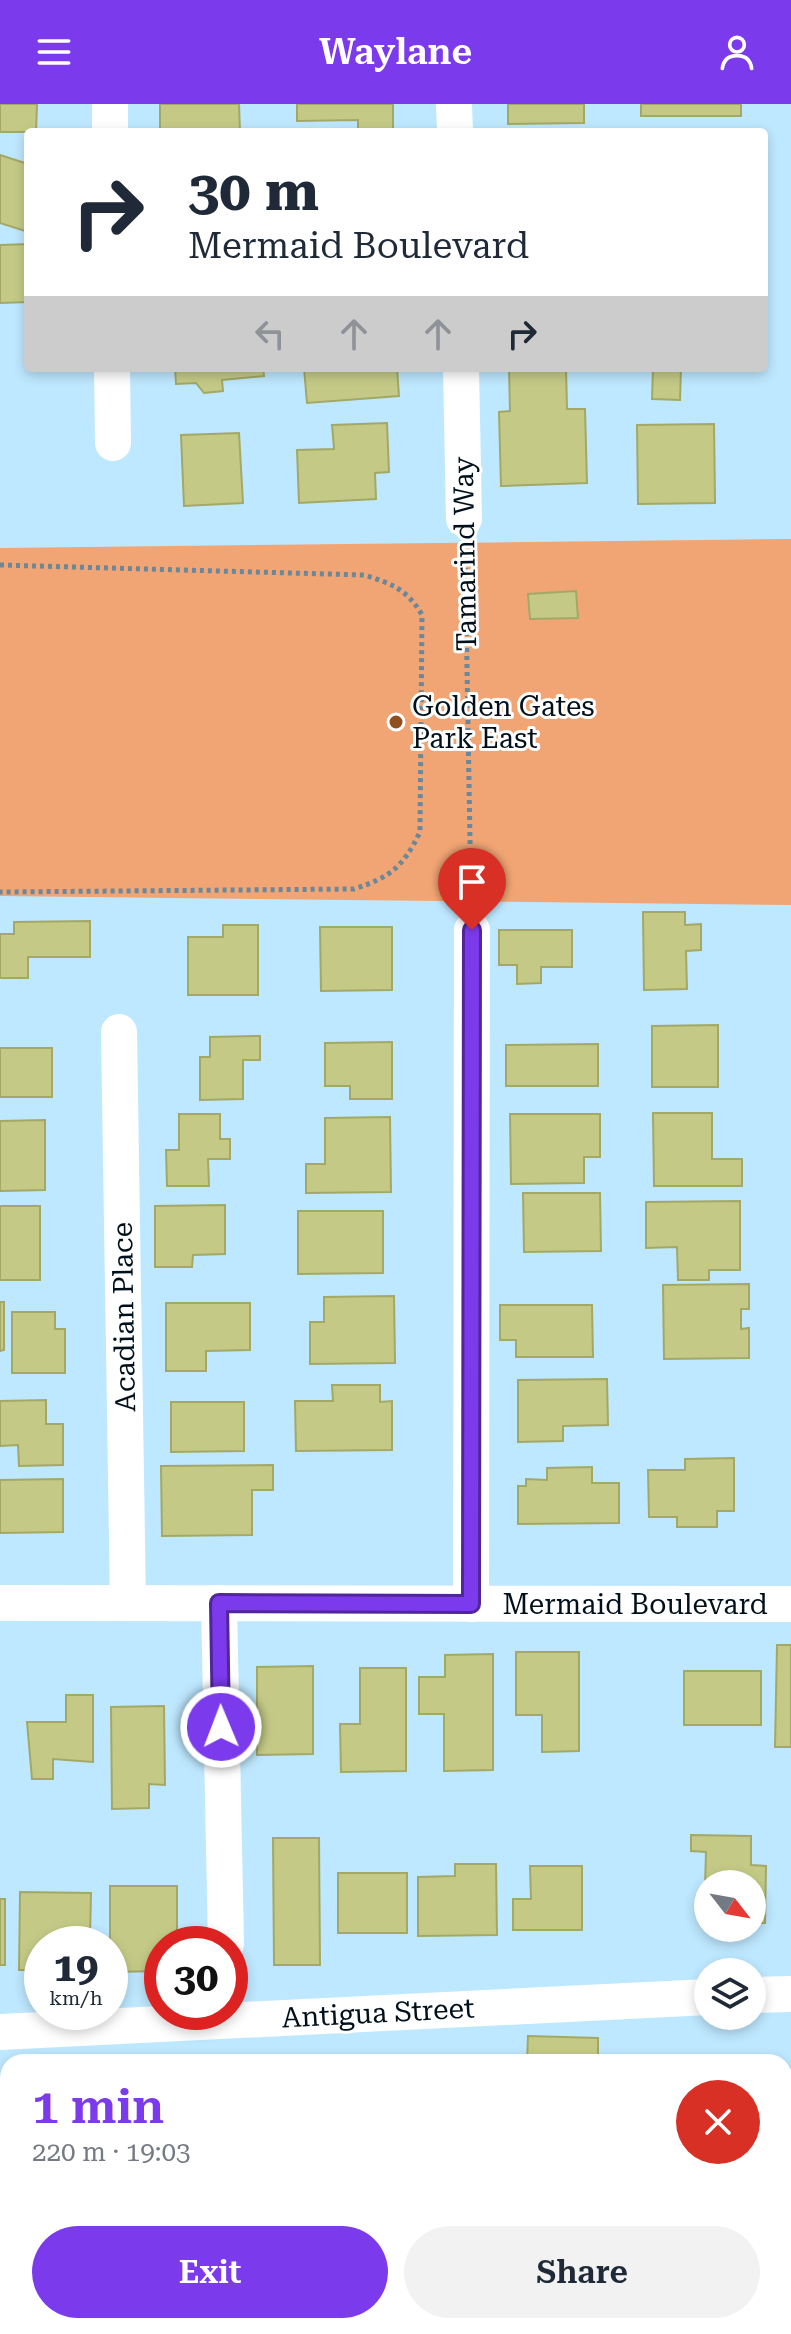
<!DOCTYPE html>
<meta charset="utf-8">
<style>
body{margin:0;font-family:"Roboto Serif",serif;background:#f2f2f3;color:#1f2937;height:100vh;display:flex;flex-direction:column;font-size:30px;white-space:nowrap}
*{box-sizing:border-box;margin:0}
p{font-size:26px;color:#747a83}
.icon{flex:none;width:44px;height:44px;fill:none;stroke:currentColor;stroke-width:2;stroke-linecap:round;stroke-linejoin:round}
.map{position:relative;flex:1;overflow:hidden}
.sheet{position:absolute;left:0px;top:1950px;width:792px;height:280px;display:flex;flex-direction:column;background:#fff;border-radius:24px 24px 0 0;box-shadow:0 4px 12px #0003}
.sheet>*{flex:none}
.guide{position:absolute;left:24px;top:24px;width:744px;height:244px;border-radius:8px;box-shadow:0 4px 12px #0003;background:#fff;color:#1f2937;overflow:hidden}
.needle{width:52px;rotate:121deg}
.controls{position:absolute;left:694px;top:1766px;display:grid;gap:16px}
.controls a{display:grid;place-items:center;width:72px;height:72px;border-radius:50%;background:#fff;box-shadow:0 4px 12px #0003;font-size:40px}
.speed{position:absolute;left:24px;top:1822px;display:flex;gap:16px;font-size:40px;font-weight:700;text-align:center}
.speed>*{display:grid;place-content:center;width:104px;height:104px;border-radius:50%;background:#fff;box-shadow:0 4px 12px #0003;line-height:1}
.speed small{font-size:20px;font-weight:400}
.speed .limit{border:12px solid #d22;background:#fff;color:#111}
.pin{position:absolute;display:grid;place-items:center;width:68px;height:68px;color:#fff;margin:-82px -34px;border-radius:50% 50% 50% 0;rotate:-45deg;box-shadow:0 0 8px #0007}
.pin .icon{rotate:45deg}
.me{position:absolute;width:88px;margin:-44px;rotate:359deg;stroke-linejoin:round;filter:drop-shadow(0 0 6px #0008)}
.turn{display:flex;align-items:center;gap:28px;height:168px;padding:0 32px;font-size:36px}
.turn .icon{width:104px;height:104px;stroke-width:2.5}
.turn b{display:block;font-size:56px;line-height:68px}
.lanes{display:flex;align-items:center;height:76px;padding:0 32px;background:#0003;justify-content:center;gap:40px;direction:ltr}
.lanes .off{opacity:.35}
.round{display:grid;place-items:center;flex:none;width:84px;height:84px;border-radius:42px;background:#f2f2f3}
.headline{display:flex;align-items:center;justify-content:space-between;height:136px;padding:0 32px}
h1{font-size:48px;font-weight:600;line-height:60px;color:#7c3aed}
.primary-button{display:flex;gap:16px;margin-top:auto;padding:16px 32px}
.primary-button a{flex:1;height:92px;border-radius:48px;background:#7c3aed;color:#fff;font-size:32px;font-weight:600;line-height:92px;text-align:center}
.primary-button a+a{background:#f2f2f3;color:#1f2937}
header{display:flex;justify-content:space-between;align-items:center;height:104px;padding:0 32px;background:#7c3aed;color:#fff;font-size:36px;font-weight:600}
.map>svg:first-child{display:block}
.green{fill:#f2a574}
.building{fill:#c4ca86;stroke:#a3a866;stroke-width:2}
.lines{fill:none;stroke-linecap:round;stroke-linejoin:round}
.path{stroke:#6a8899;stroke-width:5;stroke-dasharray:4 4;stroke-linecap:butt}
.minor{stroke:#fff;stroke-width:36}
.route-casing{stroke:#51269a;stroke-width:20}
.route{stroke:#7c3aed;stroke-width:14}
.poi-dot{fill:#914e1f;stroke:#fff;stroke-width:3}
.labels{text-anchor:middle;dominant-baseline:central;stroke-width:6;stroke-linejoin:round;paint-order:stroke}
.street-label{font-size:28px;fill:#00101a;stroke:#fff}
.poi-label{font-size:28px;fill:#00101a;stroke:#fff;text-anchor:start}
</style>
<header><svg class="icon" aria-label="menu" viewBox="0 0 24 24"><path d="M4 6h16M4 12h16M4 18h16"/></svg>Waylane<svg class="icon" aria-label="person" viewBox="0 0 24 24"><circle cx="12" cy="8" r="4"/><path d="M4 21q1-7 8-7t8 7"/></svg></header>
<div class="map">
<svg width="791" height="2230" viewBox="0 0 791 2230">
<rect width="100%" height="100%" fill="#bee8ff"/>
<polygon class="green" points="791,435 791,801 0,792 0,444"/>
<g class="building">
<polygon points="0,0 37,0 36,28 0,28"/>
<polygon points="160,0 239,0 240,28 160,28"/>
<polygon points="297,0 393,0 393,28 358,28 358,16 297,17"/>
<polygon points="508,0 584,0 584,19 508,20"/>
<rect x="641" y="0" width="100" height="12"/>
<polygon points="0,51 28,60 25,127 0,119"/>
<polygon points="28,140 28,198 0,199 0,141"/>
<polygon points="175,264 263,264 264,272 222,276 223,287 204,289 196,279 176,280"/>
<polygon points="304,264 397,264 399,292 307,299"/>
<polygon points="509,264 566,264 567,305 585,305 587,379 501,382 499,308 510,307"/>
<polygon points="653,264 681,264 680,296 652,295"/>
<polygon points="387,319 389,368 375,369 376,395 299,399 297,346 334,345 332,321"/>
<polygon points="714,320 715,399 638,400 637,321"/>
<polygon points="239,329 243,399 184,402 181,331"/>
<polygon points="576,487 578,514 530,515 528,490"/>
<polygon points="643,808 685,808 685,821 701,820 701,846 686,847 687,885 644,886"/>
<polygon points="90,817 90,853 28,853 28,874 0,874 0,830 14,830 14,818"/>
<polygon points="223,821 258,821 258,891 188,891 188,833 223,833"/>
<polygon points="320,823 392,823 392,886 321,887"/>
<polygon points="499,826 572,826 572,863 541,863 541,879 517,880 517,861 499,861"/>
<polygon points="718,921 718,983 652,983 652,922"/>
<polygon points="260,932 260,956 243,956 243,995 200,996 200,953 210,953 210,933"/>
<polygon points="392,938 392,995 350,995 350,982 325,982 325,939"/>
<polygon points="598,940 598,982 506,982 506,941"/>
<rect x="0" y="944" width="52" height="49"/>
<polygon points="653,1009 712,1009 712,1055 742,1055 742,1082 654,1082"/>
<polygon points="179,1010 220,1010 220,1035 230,1035 230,1055 208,1055 209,1082 167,1082 166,1046 179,1046"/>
<polygon points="510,1010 600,1010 600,1053 584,1053 584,1079 511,1080"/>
<polygon points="390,1013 391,1088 306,1089 306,1060 325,1060 325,1014"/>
<polygon points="45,1016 45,1086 0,1087 0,1017"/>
<polygon points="523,1089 600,1089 601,1147 524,1148"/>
<polygon points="740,1097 740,1166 709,1166 709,1176 678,1176 677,1143 646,1144 646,1098"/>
<polygon points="225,1101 225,1150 193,1151 192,1163 155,1163 155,1102"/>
<rect x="0" y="1102" width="40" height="74"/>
<polygon points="298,1107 383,1107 383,1169 298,1170"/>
<polygon points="749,1180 749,1205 741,1205 741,1225 749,1224 749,1254 664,1255 663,1181"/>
<polygon points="394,1192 395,1259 310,1260 310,1218 324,1218 324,1193"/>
<polygon points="0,1198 4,1198 4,1246 0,1247"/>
<polygon points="166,1199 250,1199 250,1246 206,1247 206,1267 166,1267"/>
<polygon points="500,1201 592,1201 593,1253 516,1253 516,1236 500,1236"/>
<polygon points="12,1208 55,1208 55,1225 65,1225 65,1269 12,1269"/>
<polygon points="607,1275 608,1321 563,1322 563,1337 518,1338 518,1276"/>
<polygon points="332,1281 380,1281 380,1298 392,1297 392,1346 296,1347 295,1297 333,1297"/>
<polygon points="46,1296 46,1320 63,1320 63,1361 19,1362 18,1341 0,1342 0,1297"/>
<polygon points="171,1298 244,1298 244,1347 171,1348"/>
<polygon points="734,1354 734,1407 717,1407 717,1423 677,1423 677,1413 649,1413 648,1366 685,1366 685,1355"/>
<polygon points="273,1361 273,1386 252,1386 252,1431 162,1432 161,1362"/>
<polygon points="592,1363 592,1379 619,1379 619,1419 518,1420 518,1382 526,1382 526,1375 547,1376 547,1364"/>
<polygon points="63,1375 63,1428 0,1429 0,1376"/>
<polygon points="777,1541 791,1541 791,1643 775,1643"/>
<polygon points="516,1548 579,1548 579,1647 542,1648 542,1611 516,1611"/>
<polygon points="493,1550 493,1666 444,1667 444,1610 419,1610 419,1573 445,1573 445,1551"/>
<polygon points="313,1562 313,1650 257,1651 257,1563"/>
<polygon points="360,1564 406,1564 406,1667 341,1668 340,1620 360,1620"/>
<rect x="684" y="1567" width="77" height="54"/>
<polygon points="66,1591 93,1591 93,1658 53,1655 53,1675 32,1675 27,1618 66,1618"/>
<polygon points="164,1602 165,1681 149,1680 149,1704 112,1705 111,1603"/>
<polygon points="691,1731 751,1732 751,1761 766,1762 765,1819 752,1819 752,1780 708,1780 708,1818 704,1818 706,1748 691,1747"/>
<polygon points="273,1734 319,1734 320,1861 274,1861"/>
<polygon points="455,1760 496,1760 497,1831 418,1832 418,1773 455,1772"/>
<polygon points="530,1762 582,1762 582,1826 513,1826 513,1795 531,1795"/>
<rect x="338" y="1769" width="69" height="60"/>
<polygon points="110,1782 177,1782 177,1840 162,1840 162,1867 110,1868"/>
<polygon points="20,1788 91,1789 90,1832 67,1831 67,1840 42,1840 42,1866 19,1866"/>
<rect x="0" y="1795" width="5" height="66"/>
<polygon points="528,1932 598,1934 598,1958 527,1958"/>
<polygon points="784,1993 791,1995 791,2052 784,2051"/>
<polygon points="0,2126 3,2209 0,2209"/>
</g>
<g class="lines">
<g class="path">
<polyline points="465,448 471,794"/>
<path d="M0,461L364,471C391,479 408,486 422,511L420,728C403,763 391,773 354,785L0,788"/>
</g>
<g class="minor">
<polyline points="110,0 110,28"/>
<polyline points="454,0 455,28"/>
<polyline points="112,264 113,339"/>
<polyline points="461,264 464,415"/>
<polyline points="119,928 128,1499"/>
<polyline points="0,1499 791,1500"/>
<polyline points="219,1499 226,1840"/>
<polyline points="471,1500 472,826"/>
<polyline points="752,1891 791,1890"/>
<polyline points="0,1928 708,1893"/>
</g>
</g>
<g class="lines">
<defs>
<polyline id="route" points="221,1623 219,1499 471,1500 472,826"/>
</defs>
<use href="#route" class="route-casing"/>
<use href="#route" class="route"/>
</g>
<circle class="poi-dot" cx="396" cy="618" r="8"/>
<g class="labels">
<g class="street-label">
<text transform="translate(465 450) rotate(-91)">Tamarind Way</text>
<text transform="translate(124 1213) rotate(-91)">Acadian Place</text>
<text x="635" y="1500">Mermaid Boulevard</text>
<text transform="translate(378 1909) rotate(-3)">Antigua Street</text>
</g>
<g class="poi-label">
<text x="412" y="602">Golden Gates<tspan x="412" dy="32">Park East</tspan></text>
</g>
</g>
</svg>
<div class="controls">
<a><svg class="needle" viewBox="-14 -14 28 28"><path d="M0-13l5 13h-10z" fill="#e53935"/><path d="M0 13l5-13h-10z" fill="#747a83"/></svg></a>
<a><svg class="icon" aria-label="layers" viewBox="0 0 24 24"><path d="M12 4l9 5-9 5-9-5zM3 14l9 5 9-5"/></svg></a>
</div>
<div class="speed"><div>19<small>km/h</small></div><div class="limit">30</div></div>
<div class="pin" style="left:472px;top:826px;background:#d93025"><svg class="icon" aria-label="arrive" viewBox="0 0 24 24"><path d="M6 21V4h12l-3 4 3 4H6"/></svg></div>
<svg class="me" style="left:221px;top:1623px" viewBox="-20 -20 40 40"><circle r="17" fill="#7c3aed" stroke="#fff" stroke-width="3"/><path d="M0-11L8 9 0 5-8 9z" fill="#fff"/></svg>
<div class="guide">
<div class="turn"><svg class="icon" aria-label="right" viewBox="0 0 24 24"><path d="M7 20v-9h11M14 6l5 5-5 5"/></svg><div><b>30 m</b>Mermaid Boulevard</div></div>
<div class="lanes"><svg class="icon off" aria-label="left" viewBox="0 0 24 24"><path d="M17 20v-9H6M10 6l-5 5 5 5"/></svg><svg class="icon off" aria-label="ahead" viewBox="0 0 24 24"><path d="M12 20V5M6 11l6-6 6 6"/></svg><svg class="icon off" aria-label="ahead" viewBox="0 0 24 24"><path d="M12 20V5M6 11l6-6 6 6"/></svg><svg class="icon" aria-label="right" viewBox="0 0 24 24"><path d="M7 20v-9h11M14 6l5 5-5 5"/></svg></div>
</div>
<section class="sheet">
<div class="headline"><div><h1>1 min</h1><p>220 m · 19:03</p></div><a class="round" style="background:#d93025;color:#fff"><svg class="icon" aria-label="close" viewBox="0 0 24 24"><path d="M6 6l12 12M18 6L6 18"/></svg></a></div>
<div class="primary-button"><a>Exit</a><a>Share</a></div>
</section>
</div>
